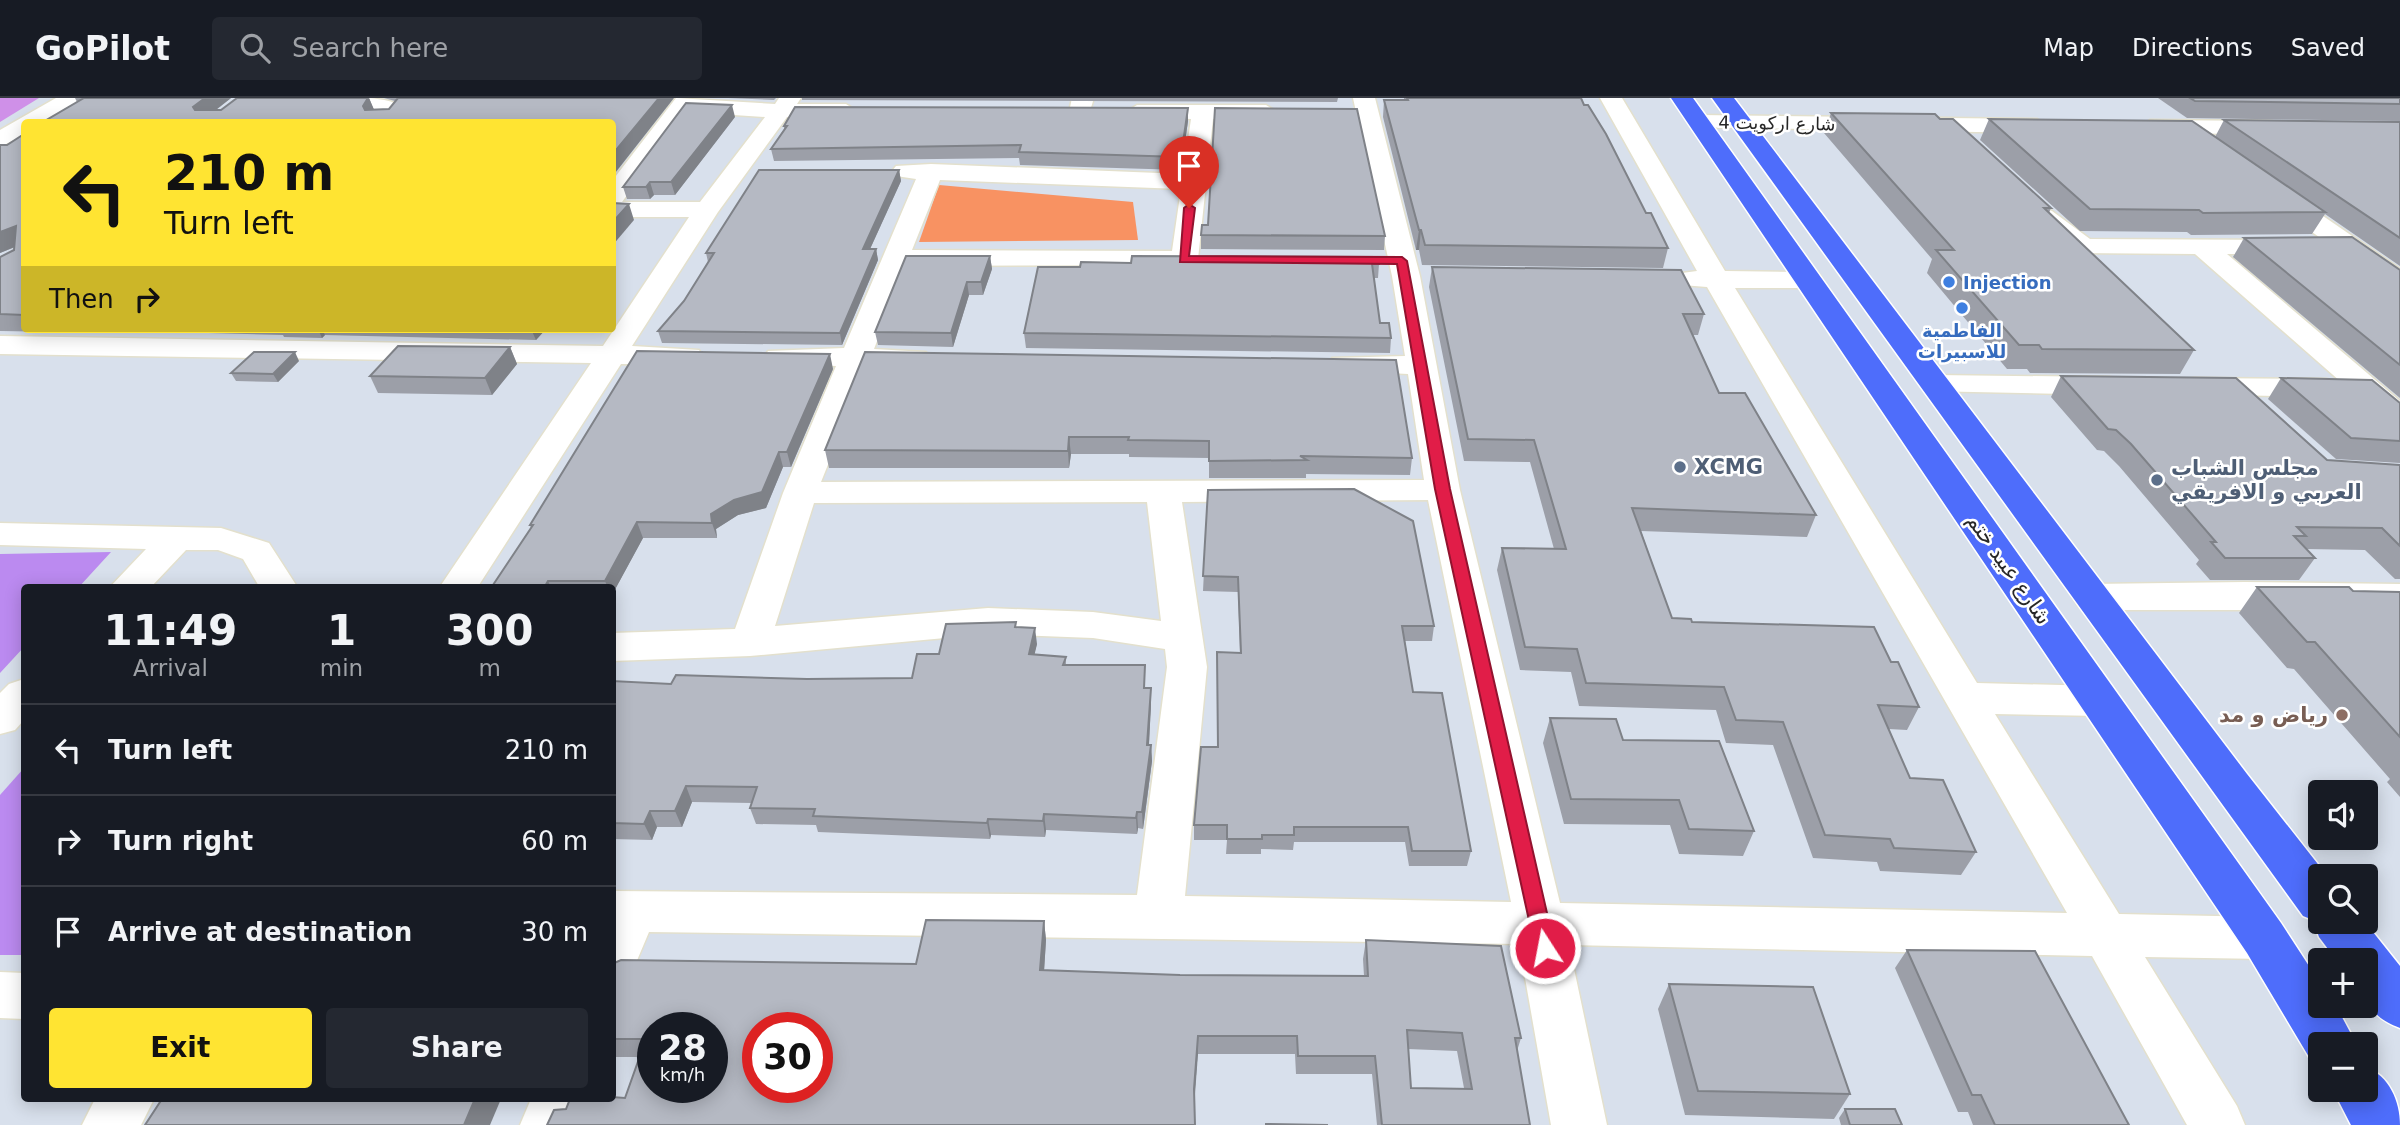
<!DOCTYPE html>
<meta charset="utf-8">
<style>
body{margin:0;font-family:"DejaVu Sans",Vazirmatn,sans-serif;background:#242831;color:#f1f3f6;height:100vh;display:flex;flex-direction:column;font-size:26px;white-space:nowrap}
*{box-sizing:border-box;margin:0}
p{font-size:23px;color:#9ea1a6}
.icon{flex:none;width:38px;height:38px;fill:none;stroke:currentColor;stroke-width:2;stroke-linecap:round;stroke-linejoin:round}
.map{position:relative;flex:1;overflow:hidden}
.sheet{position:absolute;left:21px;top:486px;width:595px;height:518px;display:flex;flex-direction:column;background:#171b24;border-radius:7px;box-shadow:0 4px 18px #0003}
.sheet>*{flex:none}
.hud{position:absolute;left:21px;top:21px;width:595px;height:214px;border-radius:7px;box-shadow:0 4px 18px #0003;background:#ffe432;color:#111;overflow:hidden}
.tools{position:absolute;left:2308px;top:682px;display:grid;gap:14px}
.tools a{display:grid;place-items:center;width:70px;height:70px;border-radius:7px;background:#171b24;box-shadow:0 4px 18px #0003;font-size:35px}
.speed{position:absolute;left:637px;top:914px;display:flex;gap:14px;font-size:35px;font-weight:700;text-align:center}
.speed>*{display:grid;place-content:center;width:91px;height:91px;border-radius:50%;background:#171b24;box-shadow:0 4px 18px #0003;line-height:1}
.speed small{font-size:18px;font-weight:400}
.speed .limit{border:10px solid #d22;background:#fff;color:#111}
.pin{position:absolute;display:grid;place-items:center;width:60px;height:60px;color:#fff;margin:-72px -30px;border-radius:50% 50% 50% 0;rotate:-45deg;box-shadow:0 0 7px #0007}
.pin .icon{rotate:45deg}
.me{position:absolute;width:77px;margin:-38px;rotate:349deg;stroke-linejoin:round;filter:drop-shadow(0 0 5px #0008)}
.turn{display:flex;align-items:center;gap:24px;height:147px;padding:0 28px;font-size:32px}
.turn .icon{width:91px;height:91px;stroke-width:2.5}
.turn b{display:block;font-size:49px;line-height:60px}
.then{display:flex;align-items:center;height:66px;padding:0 28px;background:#0003;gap:14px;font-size:26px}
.eta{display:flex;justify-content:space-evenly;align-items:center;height:119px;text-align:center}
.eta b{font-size:42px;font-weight:700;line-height:49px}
.action{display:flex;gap:14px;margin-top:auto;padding:14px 28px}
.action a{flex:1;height:80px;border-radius:7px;background:#ffe432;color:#111;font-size:28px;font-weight:700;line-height:80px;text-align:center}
.action a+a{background:#242831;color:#f1f3f6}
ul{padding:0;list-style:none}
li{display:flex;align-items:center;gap:21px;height:91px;padding:0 28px;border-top:2px solid #363941}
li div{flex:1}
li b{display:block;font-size:26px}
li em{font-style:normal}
header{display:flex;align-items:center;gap:42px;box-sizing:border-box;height:98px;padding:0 35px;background:#171b24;border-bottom:2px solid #363941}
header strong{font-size:33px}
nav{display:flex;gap:38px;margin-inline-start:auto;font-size:24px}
.search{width:490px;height:63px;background:#242831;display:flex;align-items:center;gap:18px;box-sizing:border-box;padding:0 24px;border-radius:7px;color:#9ea1a6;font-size:26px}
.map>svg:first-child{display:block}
.green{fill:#cf90e8}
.pitch{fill:#bb8af0}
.water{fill:#f89262}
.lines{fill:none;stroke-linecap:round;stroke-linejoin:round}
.minor-casing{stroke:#e3e0cd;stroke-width:3}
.primary-casing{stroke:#fff;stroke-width:3}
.minor{fill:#fff;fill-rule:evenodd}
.primary{fill:#4e6dfb;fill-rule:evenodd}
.wall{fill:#9c9fa8;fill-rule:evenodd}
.shaded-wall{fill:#7f8288}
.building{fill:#b5b9c3;stroke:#7f8288;stroke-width:2;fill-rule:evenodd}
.route{fill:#e11d48;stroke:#92132f;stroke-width:2}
.shop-dot{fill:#3f7fe0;stroke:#fff;stroke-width:2.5}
.service-dot{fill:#5c6f8a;stroke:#fff;stroke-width:2.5}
.education-dot{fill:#8d6e63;stroke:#fff;stroke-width:2.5}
.labels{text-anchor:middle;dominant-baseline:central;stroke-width:5;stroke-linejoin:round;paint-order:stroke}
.far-street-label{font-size:18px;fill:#282828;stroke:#fff}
.far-shop-label{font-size:18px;font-weight:bold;fill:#366cbe;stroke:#fff;text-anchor:start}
.service-label{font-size:21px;font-weight:bold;fill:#4e5e75;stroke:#fff;text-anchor:start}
.street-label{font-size:21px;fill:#282828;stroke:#fff}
.education-label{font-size:21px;font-weight:bold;fill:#785e54;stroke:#fff;text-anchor:end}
</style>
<header>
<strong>GoPilot</strong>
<div class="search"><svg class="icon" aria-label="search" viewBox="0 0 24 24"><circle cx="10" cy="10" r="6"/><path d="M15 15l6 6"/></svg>Search here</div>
<nav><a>Map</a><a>Directions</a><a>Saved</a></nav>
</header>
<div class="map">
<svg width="2400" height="1027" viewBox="0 0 2400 1027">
<rect width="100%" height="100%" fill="#d8e0ec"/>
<polygon class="green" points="0,0 39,0 0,24"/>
<g class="pitch">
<polygon points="111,454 78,490 24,490 24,549 0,575 0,456"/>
<polygon points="24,670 24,857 0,857 0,697"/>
</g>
<polygon class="water" points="939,87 1133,104 1138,142 919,144"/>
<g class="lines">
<defs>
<g id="minor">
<polygon points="56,0 83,0 45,24 24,24 24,37 0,49 0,32"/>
<path d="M354,0C370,0 393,0 404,11L393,24H371L379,13L357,5Z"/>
<path d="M676,0L775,6L779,0H801L797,6H846L857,13L846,20L787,19L718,114L632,248L699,252L703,258L699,264L688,267L621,266L477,490H439L591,265L0,256V238L603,248L689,119H612V83ZM688,14L765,19L700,104H622Z"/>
<polygon points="1072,0 1094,0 1088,19 1072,19 1069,14"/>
<path d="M1353,0H1375L1420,178L1460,392L1560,805L2067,815L1707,189L1682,187L1678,181L1682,175L1697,173L1600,0H1622L1725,173L1809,174L1819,176L1823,182L1819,188L1809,190H1735L1977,585L2100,588L2115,592L2121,603L2115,614L2100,618L1995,616L2119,816L2264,819L2281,825L2289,840L2281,855L2264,861L2145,859L2237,1008L2245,1027H2187L2092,858L1569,847L1607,1027H1551L1519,846L649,834L630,879L612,886V793L1137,797L1167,569L1165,551L1093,540L988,536L750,558L612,563V535L735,531L783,395L836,268L768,265L764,259L768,253L844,250L916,81L896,78L892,73L896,68L931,66L1183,76L1191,21L1129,19L1126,14L1137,7H1266L1277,14L1266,21H1213L1198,161L1195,167L906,168L874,251L926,254L930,260L926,266L867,269L821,384L1424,382L1408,276L1332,272L1328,266L1332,260L1405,258L1392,178ZM940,82L1181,91L1172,153L912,152ZM1428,402L1511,804L1185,798L1207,569L1182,404ZM1147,404L1161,523L1093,514L988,510L775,528L814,405Z"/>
<polygon points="1699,17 2037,21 2048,28 2037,35 1691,29 1688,24"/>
<polygon points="2150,22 2272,23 2283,30 2272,37 2142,34 2139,29"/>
<polygon points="2275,89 2284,91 2400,171 2400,192 2390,190 2266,101 2263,96 2266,91"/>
<path d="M2043,110L2052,113L2090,141L2299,142L2303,148L2299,154L2290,156H2227L2400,303V329L2389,326L2195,156L2076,155C2059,146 2041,134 2030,118L2034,113Z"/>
<polygon points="1936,277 2109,279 2120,281 2125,288 2120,295 2109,297 1925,293 1920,286 1925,279"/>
<polygon points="2193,280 2326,281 2337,283 2342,290 2337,297 2326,299 2182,296 2177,289 2182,282"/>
<polygon points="0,425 221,430 269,445 298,490 260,490 243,461 218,452 186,452 150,490 109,490 146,451 0,447"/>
<polygon points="2245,484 2400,486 2400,512 2091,512 2078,508 2072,499 2078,490 2091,486"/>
<polygon points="24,581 24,622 15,632 0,636 0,595 9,586"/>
<polygon points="0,874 24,875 24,921 0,920"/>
<polygon points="95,1001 154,1001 141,1027 82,1027"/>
<polygon points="531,1001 585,1001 576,1027 520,1027"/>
</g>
<g id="primary">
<polygon points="1671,0 1693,0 2281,825 2320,885 2320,908 2336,908 2357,947 2320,947 2320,967 2312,964 2247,855"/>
<path d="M1712,0H1734L2247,676L2328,779H2320V824H2365L2400,868V930C2363,916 2366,898 2366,863H2337L2319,839L2313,822L2303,818Z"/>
<path d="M2366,969C2389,978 2400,1003 2400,1027H2351L2333,992H2366Z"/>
</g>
</defs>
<use href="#minor" class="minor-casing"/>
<use href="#primary" class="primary-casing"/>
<use href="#minor" class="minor"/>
<use href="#primary" class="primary"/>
</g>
<g class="wall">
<polygon points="75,0 231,0 216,12 369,0 374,12 389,11 395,3 384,0 674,0 43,24 77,4"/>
<polygon points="728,0 776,0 774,2"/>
<polygon points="802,0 1338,0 1337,4 802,2"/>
<polygon points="1404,0 1581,0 1646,115 1668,150 1663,170 1422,167 1419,152 1416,152 1383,19 1384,2 1404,2"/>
<polygon points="2158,0 2400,0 2400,23 2187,20"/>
<polygon points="1831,15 1940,21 2051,110 2049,115 2194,252 2180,276 2030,275 2027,271 2007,271 1927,175 1932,161 1824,35"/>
<polygon points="735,19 675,97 654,97 650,101 627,101 623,89"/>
<polygon points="1989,21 2215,39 2224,22 2400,24 2400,168 2325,116 2312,136 2191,137 2187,134 2080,133 1980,42"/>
<polygon points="1188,23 1181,72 1020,67 1019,60 774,63 771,51 784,31 784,28"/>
<polygon points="24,36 24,231 65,231 61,234 0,233 0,159 14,152 15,149 0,155 7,47"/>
<polygon points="899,72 901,83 870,151 876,151 878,162 842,247 662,245 658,233 684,203 708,164 706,155"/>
<polygon points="1201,137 1385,138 1384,152 1201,151"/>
<polygon points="2244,140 2400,172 2400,300 2233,159"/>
<polygon points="990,158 992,171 983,197 969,197 953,249 878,247 875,234"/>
<polygon points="1379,166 1378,180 1374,180 1380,225 1391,240 1390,255 1026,250 1024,235 1038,169"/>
<polygon points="1432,169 1704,216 1698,237 1693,237 1719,295 1816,417 1807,439 1641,433 1672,520 1891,564 1919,609 1907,632 1889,631 1910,680 1976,754 1961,777 1880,773 1877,764 1813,760 1773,647 1726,645 1716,612 1579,608 1571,574 1520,572 1497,472 1502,450 1554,451 1530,364 1464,363 1429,189"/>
<polygon points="169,231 546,231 536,242 325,237 322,240 284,239 283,237 171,234"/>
<polygon points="510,249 517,266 492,297 378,295 370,278"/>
<polygon points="865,254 1412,360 1410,377 1306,376 1306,380 1209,380 1209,360 1129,359 1129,356 1071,356 1069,370 829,370 825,352"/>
<polygon points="299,263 278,284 236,283 231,275"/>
<polygon points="833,271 791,369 783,369 766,410 738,417 716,431 717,440 643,440 612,497 612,490 491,490 531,430 530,427"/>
<polygon points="2061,278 2327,362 2400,367 2400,481 2395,481 2365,452 2306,451 2315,460 2299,482 2210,482 2196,466 2199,462 2119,368 2104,353 2097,352 2051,299"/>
<polygon points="2281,280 2400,305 2400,365 2336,361 2268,301"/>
<polygon points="1208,392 1434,528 1432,543 1405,543 1413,594 1471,753 1467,768 1409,768 1405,744 1294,744 1293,752 1261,751 1261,756 1226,756 1227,742 1194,742 1194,727 1218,649 1240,555 1238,494 1203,493"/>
<polygon points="2257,489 2353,493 2400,494 2400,699 2387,684 2390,681 2294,571 2287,570 2239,515"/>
<polygon points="1016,529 1037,546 1034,556 1066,559 1066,567 1145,583 1145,590 1151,590 1151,606 1149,647 1151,647 1152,663 1143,731 1138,730 1137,736 1046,732 1045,739 991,737 990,741 818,734 816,727 756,726 750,710 752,705 692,704 682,729 657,729 652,742 612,741 612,576 616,584 671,586 807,581 912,580 939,556"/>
<polygon points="1550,620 1623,642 1754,733 1743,758 1679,756 1670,727 1564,726 1543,645"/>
<path d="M1044,823L1046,842L1044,872L1180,877L1364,878L1363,861L1366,842L1521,940L1517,953L1530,1027H1377L1372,976H1296L1295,956H1198L566,1011L625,1000L640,959H612V866H916ZM1408,951L1457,953L1464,990H1411Z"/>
<polygon points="1907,852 2129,1027 1973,1027 1968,1014 1958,1014 1895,870"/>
<polygon points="1669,886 1850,996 1834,1021 1685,1017 1658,911"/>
<polygon points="1845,1011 1902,1027 1841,1027 1839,1020"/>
</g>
<g class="shaded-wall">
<polygon points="205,0 231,0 200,24 193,9"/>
<polygon points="369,0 375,14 369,22 363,8"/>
<polygon points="659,0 674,0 612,79 612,57"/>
<polygon points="732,7 735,19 675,97 671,84"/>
<polygon points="1188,10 1188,23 1181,72 1181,59"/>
<polygon points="899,72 901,83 865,162 863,151"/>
<polygon points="650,84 654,97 650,101 646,89"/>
<polygon points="629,106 634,122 612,148 612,125"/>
<polygon points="16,128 24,145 0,155 0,134"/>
<polygon points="1419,132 1421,132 1419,152 1416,152"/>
<polygon points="876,151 878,162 842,247 840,235"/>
<polygon points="990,158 992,171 983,197 981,184"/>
<polygon points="967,184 969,197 953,249 951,235"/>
<polygon points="318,231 322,231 325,237 322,240"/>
<polygon points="531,231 546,231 536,242"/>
<polygon points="510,249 517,266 492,297 485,280"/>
<polygon points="295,254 299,263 278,284 273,276"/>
<polygon points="830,256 833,271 791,369 787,354"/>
<polygon points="1069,339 1071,356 1069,370 1068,353"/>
<polygon points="779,354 783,369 766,410 738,417 716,431 717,440 712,425 711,416"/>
<polygon points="637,424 643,440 612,497 612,490 608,490 605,483"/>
<polygon points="548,483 551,490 544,490"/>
<polygon points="1035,530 1037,546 1031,572 1029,556"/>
<polygon points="1151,590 1151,606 1148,663 1147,647"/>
<polygon points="1151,647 1152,663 1143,731 1142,714"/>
<polygon points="686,688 692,704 682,729 675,713"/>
<polygon points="650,713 657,729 652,742 644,726"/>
<polygon points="1137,714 1138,730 1137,736 1136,720"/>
<polygon points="1044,716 1046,732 1045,739 1043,723"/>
<polygon points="988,721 991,737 990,741 987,725"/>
<polygon points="1044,823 1046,842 1043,890 1040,872"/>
<polygon points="1198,938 1198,956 1194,1009 1194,991"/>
<polygon points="475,1001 501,1001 490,1027 464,1027"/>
</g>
<g class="building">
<polygon points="84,0 205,0 193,9 195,12 221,12 237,0 368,0 363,8 365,12 389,11 398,0 659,0 612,57 612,24 43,24"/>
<polygon points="1407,0 1581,0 1584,7 1588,7 1606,36 1646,115 1651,115 1668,150 1425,147 1421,132 1419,132 1384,2 1408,2"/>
<polygon points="2190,0 2400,0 2400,6 2195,3"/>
<polygon points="686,5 732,7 671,84 650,84 646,89 623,89"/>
<polygon points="795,9 1188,10 1181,59 1019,54 1021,47 771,51 787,28 784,28"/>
<polygon points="1215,10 1357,11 1385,138 1201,137 1202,127 1208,127"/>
<polygon points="1831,15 1935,16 1940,21 1953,21 2051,110 2044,110 2194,252 2042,251 2039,247 2019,247 1936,152 1954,152"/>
<polygon points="1989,21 2192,23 2325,114 2203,115 2199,112 2090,111"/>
<polygon points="2224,22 2400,24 2400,140"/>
<polygon points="24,36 24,217 0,216 0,159 14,152 16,128 0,134 0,47 7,47"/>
<polygon points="759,72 899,72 863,151 876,151 840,235 658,233 684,203 714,155 706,155"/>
<polygon points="612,105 629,106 612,125"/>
<polygon points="2352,139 2400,172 2400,267 2244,140"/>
<polygon points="906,158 990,158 981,184 967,184 951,235 875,234"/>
<polygon points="1132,158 1378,159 1379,166 1372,166 1380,225 1389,225 1391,240 1024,235 1038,169 1080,169 1081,164 1131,165"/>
<polygon points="1432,169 1681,172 1704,216 1683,216 1719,295 1745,295 1816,417 1632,410 1672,520 1691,521 1692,524 1874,529 1891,564 1898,564 1919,609 1878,607 1910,680 1943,682 1976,754 1894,750 1890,741 1825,737 1783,624 1736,622 1724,589 1586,585 1577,551 1525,549 1502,450 1566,451 1534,342 1468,341"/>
<polygon points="398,248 510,249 485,280 370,278"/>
<polygon points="637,253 830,256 787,354 779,354 762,394 734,402 711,416 712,425 637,424 605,483 548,483 544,490 491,490 533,427 530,427"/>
<polygon points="254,254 295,254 273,276 231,275"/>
<polygon points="865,254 1396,262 1412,360 1300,358 1307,362 1209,363 1209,343 1128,342 1129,339 1069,339 1068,353 825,352"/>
<polygon points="2061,278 2236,280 2327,362 2400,367 2400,448 2382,430 2297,429 2306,438 2294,438 2315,460 2225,460 2211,444 2216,444 2131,346 2116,332 2108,331"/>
<polygon points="2281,280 2372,282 2400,305 2400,343 2351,340"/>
<polygon points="1354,391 1413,423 1434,528 1402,528 1413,594 1442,595 1471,753 1412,753 1408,729 1294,729 1294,737 1262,737 1262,741 1227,741 1227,727 1194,727 1201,649 1218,649 1217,554 1241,555 1238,479 1203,478 1208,392"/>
<polygon points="2257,489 2349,489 2353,493 2400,494 2400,639 2315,544 2307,544"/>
<polygon points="1016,524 1015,529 1035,530 1029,556 1066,559 1063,567 1145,567 1144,590 1151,590 1147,647 1151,647 1142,714 1137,714 1136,720 1044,716 1043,723 988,721 987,725 813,718 815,711 750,710 757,689 686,688 675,713 650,713 644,726 612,725 612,583 671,586 676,577 807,581 912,580 917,556 939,556 946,526"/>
<polygon points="1550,620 1616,621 1623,642 1719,643 1754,733 1689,731 1679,702 1571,701"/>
<path d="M926,822L1044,823L1040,872L1180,877L1368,878L1366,842L1501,848L1521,940H1515L1530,1027H1382L1375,958H1298L1297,938H1198L1194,991L1195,1027H547L554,1012L566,1011L570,1001H612V999L625,1000L646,941H612V866L621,862L916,866ZM653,929H712V989H653ZM758,929H817V989H758ZM1407,932L1462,935L1472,991L1411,990Z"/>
<polygon points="1907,852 2035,853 2129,1027 1995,1027 1981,997 1972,997"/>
<polygon points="1669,886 1813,889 1850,996 1698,993"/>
<polygon points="162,1001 475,1001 464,1027 145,1027"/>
<polygon points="1845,1011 1895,1011 1902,1027 1850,1027"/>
<polygon points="1266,1026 1328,1027 1266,1027"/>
</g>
<polygon class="route" points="1189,106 1195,110 1189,158 1402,159 1407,163 1450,391 1555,850 1552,856 1545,859 1538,856 1535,850 1435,391 1397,166 1180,164 1184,110"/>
<g class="shop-dot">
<circle cx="1949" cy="184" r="7"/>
<circle cx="1962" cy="210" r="7"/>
</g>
<g class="service-dot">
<circle cx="1680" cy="369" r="7"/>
<circle cx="2157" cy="382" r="7"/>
</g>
<circle class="education-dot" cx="2342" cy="617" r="7"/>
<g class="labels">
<g class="far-street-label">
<text transform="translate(1777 25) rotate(1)">شارع اركويت 4</text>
</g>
<g class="far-shop-label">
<text x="1963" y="184">Injection</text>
<text x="1962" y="232" text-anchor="middle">الفاطمية<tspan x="1962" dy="21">للاسبيرات</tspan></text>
</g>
<g class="service-label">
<text x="1694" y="369">XCMG</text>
<text x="2171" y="370">مجلس الشباب<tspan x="2171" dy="24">العربي و الافريقي</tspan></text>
</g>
<g class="street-label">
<text transform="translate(2009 471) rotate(55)">شارع عبيد ختم</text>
</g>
<g class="education-label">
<text x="2328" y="617">رياض و مد</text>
</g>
</g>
</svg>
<div class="tools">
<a><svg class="icon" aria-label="sound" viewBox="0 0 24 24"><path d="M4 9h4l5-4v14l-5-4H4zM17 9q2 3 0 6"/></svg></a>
<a><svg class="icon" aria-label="search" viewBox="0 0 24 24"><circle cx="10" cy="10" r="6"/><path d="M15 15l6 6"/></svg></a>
<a>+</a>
<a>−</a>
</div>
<div class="speed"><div>28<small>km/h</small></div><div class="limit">30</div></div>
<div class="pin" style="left:1189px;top:110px;background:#d93025"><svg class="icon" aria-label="arrive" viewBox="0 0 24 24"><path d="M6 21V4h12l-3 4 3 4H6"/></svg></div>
<svg class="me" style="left:1545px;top:850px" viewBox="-20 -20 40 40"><circle r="17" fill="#e11d48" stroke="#fff" stroke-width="3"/><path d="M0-11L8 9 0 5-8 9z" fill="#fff"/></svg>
<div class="hud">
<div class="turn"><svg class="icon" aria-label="left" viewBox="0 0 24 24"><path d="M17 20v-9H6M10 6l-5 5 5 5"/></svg><div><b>210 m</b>Turn left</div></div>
<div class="then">Then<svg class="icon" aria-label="right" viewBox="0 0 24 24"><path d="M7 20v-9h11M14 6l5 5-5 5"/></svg></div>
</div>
<section class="sheet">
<div class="eta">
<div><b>11:49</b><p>Arrival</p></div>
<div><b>1</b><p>min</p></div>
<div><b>300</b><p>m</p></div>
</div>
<ul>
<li><svg class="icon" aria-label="left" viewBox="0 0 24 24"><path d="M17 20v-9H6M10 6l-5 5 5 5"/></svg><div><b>Turn left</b></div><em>210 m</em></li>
<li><svg class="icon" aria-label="right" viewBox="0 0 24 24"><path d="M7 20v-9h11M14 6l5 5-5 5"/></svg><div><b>Turn right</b></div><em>60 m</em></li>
<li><svg class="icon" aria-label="arrive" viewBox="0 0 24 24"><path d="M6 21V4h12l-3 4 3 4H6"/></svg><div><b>Arrive at destination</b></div><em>30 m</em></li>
</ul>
<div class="action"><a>Exit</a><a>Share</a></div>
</section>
</div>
